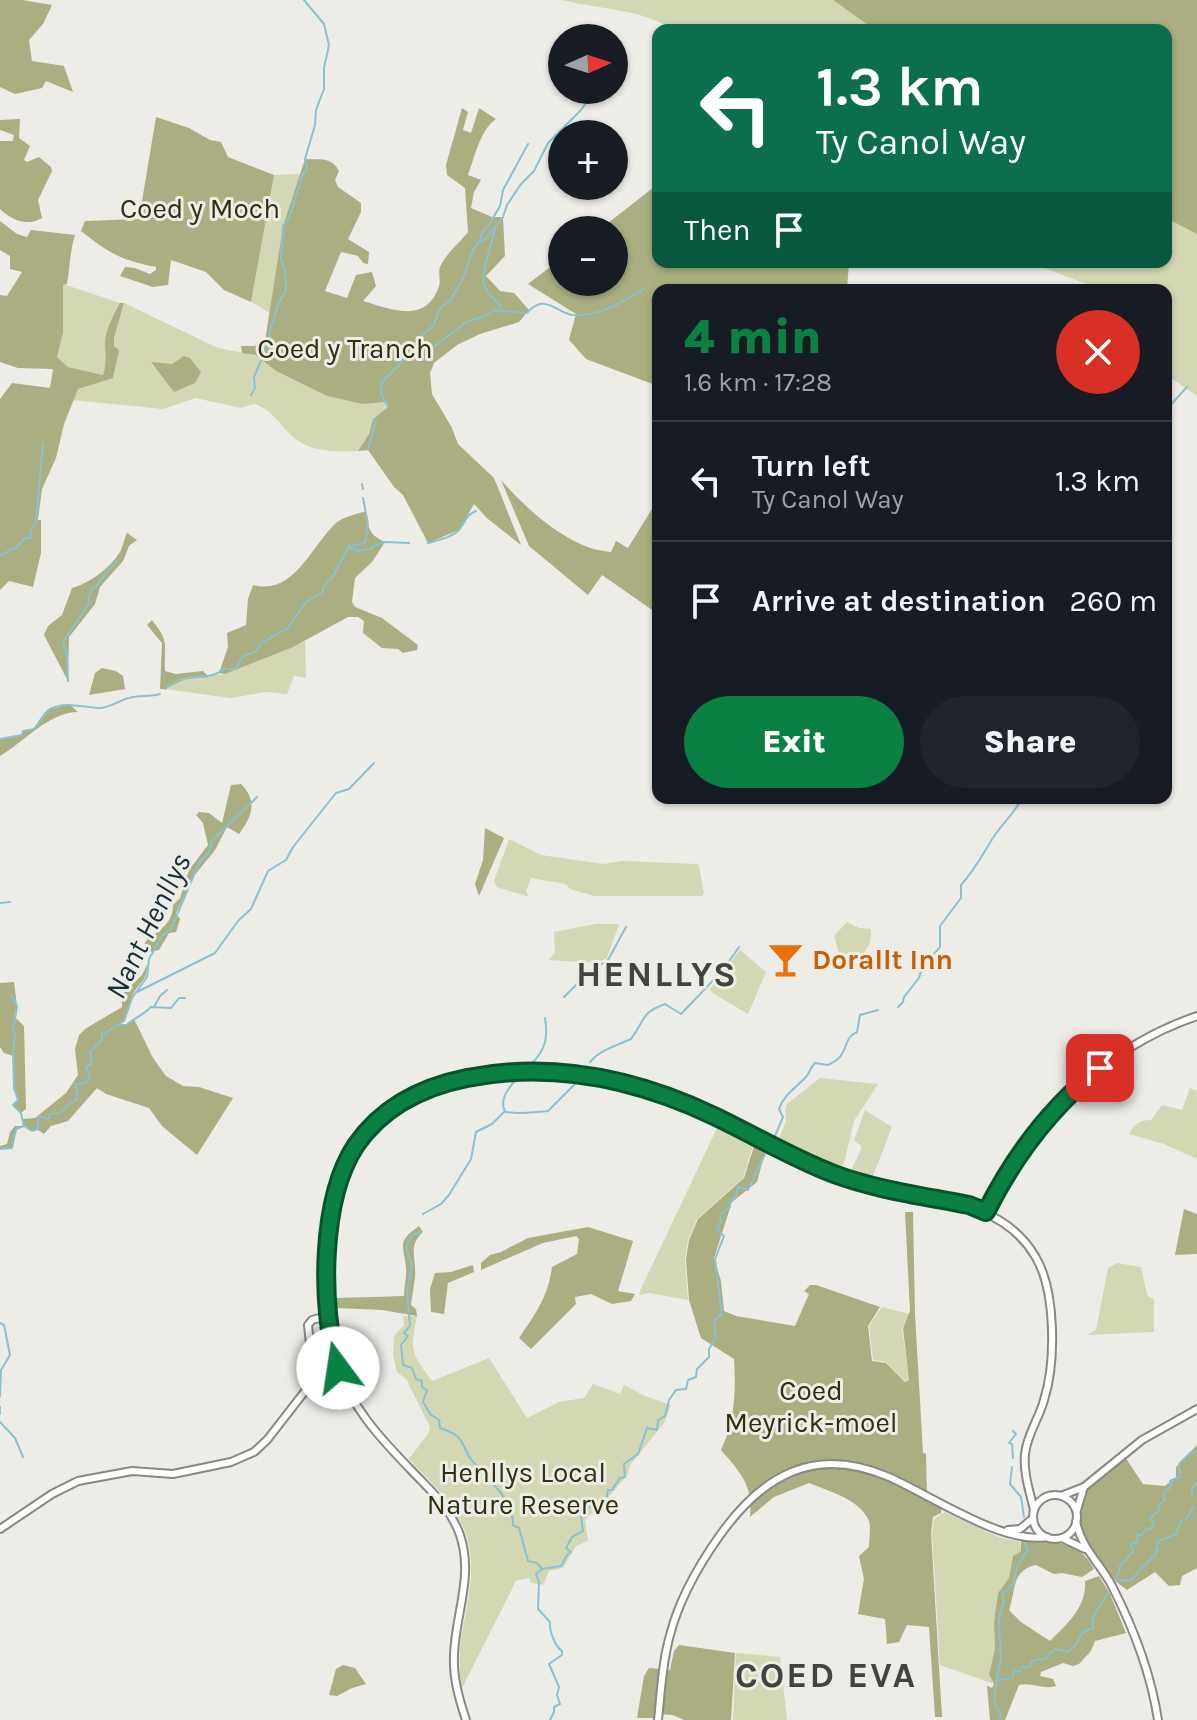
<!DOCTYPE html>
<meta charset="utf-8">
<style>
body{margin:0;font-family:Karla,sans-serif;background:#20242c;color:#f1f3f6;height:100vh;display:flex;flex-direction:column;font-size:30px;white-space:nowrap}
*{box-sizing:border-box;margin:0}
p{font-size:26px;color:#9ea1a6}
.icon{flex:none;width:44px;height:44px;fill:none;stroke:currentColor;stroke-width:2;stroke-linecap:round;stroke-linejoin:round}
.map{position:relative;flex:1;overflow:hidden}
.sheet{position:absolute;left:652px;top:284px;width:520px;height:520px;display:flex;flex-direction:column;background:#171b24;border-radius:16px;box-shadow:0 2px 6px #0004}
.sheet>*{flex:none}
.top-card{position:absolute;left:652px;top:24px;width:520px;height:244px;border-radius:16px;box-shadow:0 2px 6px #0004;background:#0b6e4f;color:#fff;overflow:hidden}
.needle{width:52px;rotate:87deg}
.buttons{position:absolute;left:548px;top:24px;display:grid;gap:16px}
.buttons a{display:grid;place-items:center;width:80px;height:80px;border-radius:50%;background:#171b24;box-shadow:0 2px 6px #0004;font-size:40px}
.pin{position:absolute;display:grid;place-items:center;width:68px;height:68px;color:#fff;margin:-34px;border-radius:16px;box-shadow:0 4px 12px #0006}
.me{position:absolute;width:88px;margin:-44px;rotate:346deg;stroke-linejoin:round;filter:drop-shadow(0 0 6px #0008)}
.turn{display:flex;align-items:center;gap:28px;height:168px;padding:0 32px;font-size:36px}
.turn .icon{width:104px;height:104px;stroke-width:2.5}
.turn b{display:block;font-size:56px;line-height:68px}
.then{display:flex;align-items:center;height:76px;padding:0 32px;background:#0003;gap:16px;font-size:30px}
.round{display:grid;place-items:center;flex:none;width:84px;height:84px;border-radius:42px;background:#20242c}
.overview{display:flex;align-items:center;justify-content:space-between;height:136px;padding:0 32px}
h1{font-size:48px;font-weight:800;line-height:60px;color:#0b8043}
.cta{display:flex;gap:16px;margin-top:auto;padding:16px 32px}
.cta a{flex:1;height:92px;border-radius:48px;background:#0b8043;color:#fff;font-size:32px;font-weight:800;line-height:92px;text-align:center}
.cta a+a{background:#20242c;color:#f1f3f6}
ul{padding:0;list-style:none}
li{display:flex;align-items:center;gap:24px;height:120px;padding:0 32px;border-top:2px solid #363941}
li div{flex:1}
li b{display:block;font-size:30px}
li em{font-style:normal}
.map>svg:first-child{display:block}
.green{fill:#d4d7b4}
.forest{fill:#aaae80}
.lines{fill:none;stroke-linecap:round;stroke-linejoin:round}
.stream{stroke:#88c2d2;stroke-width:2}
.minor-casing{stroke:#898884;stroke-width:10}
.minor{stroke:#fff;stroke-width:6}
.route-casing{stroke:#07532c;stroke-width:20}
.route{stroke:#0b8043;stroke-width:14}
.labels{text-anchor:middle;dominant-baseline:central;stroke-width:6;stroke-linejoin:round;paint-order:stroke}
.park-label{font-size:28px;fill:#2f310c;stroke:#edece7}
.food-label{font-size:28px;font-weight:bold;fill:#c56008;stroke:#edece7;text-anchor:start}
.water-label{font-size:30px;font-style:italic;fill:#133038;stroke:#edece7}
.district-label{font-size:36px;font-weight:bold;letter-spacing:2px;fill:#44433f;stroke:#edece7}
</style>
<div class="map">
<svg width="1197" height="1720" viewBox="0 0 1197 1720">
<rect width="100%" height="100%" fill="#edece7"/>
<g class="green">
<path d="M562,0H833L875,30H674C640,8 600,10 562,0Z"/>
<polygon points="300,174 283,226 270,313 251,302 274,175"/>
<polygon points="1166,218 1197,234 1197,396 1171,378 1171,346 1166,338 1166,290 1102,290 1029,262 1166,262"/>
<path d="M63,284L120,303C114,313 106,329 105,341C105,354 107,362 103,375L68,367L57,357L63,333Z"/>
<path d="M124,303L218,348L254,355L276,371L327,396L362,404L387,402L388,407L373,419L369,434L358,451C338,452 314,452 297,440C282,429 273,409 254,404L240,408L196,398L163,409L72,400L78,388L113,377L114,338Z"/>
<polygon points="305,641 306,678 294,676 287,694 267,692 230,698 165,689 186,679 225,674"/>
<polygon points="509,839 541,855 603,864 622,861 697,864 699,866 704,894 702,896 594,896 570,889 566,884 531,878 526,891 529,897 497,887 494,881"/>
<path d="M847,922L859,928L871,929C872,946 866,954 851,961L841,959L834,936Z"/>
<polygon points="596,924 619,924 607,958 596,963 549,960 555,952 554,932"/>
<polygon points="740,950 766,972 748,1014 711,992 710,989"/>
<polygon points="820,1078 878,1084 854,1121 844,1163 835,1170 777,1143 786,1121 785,1109 787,1104"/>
<path d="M1190,1088L1197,1091V1159L1164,1144L1129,1134C1134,1124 1140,1120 1151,1120L1162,1105L1182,1110Z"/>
<polygon points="865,1110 892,1127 871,1181 849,1175 862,1147 854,1140"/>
<polygon points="719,1124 754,1142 743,1178 697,1219 688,1240 685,1261 688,1300 649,1293 641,1295 639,1293"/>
<polygon points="1117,1263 1141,1267 1147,1295 1154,1300 1154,1332 1086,1335 1096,1330 1108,1268"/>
<polygon points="882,1307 909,1314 902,1328 909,1380 905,1381 886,1362 873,1360 869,1326"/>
<path d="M403,1316H417C410,1351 411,1353 432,1381L489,1358L527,1418L559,1402L584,1398L593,1384L620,1394L624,1385L645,1396L671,1405L664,1423L631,1464L627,1476L605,1501L585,1520L588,1541L576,1546L563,1568L549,1571L543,1585L531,1583L529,1578L516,1581L461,1690C460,1674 459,1657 461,1641C467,1599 481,1561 460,1520C448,1496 426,1478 409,1459L428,1434L430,1427L406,1379L397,1372L393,1355L394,1336L404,1325Z"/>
<polygon points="945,1512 998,1537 1020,1542 1021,1551 1013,1556 1009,1578 998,1593 994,1622 995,1649 989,1674 994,1684 940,1665 932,1534 934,1519"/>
<polygon points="736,1653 780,1657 787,1720 733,1720"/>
</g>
<g class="forest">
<polygon points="0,0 22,0 52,5 43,24 29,40 32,61 64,66 73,92 46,81 42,88 15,94 0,87"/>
<polygon points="833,0 1197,0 1197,234 1166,218 1166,30 875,30"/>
<path d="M462,108L468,112L463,130L471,133L479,108L496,119C480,130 475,156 468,175L481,180L474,192L471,208L492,217H503L505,256L486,276L500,291L514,293L529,310L519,322L480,334L457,345L434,363L430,373L432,394L452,428L458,444L494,478L521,545L488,519L474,504L459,530L428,543L403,495L394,487L368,450L358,451L369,434L373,419L388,407L387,402L362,404L327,396L276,371L255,355L242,353L241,346H254L265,341L283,226L305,159C320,160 331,156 339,171L335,180L338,187L361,203V212L348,239L369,252L368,264L363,263L358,256L341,252L325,291L347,298L356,275L372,272L376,286L363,301C390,309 426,325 439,286C441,280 438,273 440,267C445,255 460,242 468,232L465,188L447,175L446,165Z"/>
<path d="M156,117L189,128L210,140L221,142L228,157L274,175L251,302L224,290L206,272L171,260L168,285L153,287L120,276L125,267L135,268L150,274L156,270V267C120,260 109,253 81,231L85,221L139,219Z"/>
<path d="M20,119L19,138L30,146L24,160L27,162L39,157L51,167L52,171L38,200L42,218C26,227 12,220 0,209V141H13L14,135L0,130V120Z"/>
<polygon points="658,184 658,262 849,262 847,290 658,290 658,386 586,359 569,340 576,314 528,284 562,258 562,282 614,282 614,230 599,230"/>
<path d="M0,221L17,234L27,237L31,230L75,235C70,251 70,267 67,284L63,285V333L57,357L68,367L103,375C107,362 105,354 105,341C106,329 114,313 120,303H124L114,338V346L119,350L113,378L78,389L64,424L56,458L42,489L38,520H41V553L33,587L9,581L0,590V399L12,383L50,388L53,369L18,368L0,362V295L7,296L22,272L10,269V256L0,250Z"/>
<polygon points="184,356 190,358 201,372 195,383 174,392 151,362 172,364"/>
<path d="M501,480C526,509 571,550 611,552L616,541L628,548L658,499V614L602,575L588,595L529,546Z"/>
<path d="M366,511C368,528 369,535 385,542L372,562L355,578L352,602L355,607L382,618L418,645L417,650L403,653L398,649L382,648L363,633L364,621L358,617H348L293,647L225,674L219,673L228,647L227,633L246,625L248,599L253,585C294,596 311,546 336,523C343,517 357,514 366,511Z"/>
<path d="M127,533L137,540L129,546L123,561L100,587L95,604L69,637L68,681L44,635L48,626L62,615L72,588C90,583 110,568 120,552C123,547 124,539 127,533Z"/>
<path d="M152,620C170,642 164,645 165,671L176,674L203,671L209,677L186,679L165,689H160L162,643L147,625Z"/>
<polygon points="102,668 116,671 123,676 125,689 89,695 95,673"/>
<path d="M69,704L78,712C49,712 24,742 0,756V739L22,735L23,731L34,729L49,710Z"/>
<path d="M241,784C258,801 252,817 239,834L227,827L215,850L194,876L176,913L180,919L176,932L169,933L159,950L145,953V942C158,930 173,925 173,905L180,898L189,870L208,845L203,823L196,815L199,812L209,813L222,823L231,785Z"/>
<polygon points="485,828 504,838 479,896 475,884 483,860"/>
<path d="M147,965C147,983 138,982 133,995C129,1006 129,1018 119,1025H126L134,1019L153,1058L166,1076L183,1086L199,1087L233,1098L197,1155L162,1126L149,1108L106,1094L97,1088L68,1121L51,1126L44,1134L38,1130L32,1131L24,1126L17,1129L12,1148L0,1149V1146L7,1144L10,1132L15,1126H24L23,1119L35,1118L66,1093L78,1075L75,1049L79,1035L85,1029L122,1007V994L142,975Z"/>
<polygon points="14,982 17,1006 14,1016 24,1026 26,1109 21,1113 13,1105 18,1100 14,1088 13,1056 4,1053 0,1047 0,983"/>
<path d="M755,1143L766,1148L757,1182L732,1202L714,1258L721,1281L724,1311L736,1316L795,1326L809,1294L804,1291L810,1285H816L880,1307L868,1326L872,1361L886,1363L905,1382L909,1380L903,1328L910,1311L905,1212H913L915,1314L923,1453L926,1454L927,1498L942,1507L941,1513L933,1517L931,1533L942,1717H935L929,1627L907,1625L899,1642L887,1644L885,1619L858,1614L864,1579L859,1556L869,1547C869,1539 871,1527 869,1521C860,1499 828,1491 809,1483L774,1497L750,1517C753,1485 741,1473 721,1450C735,1421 736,1391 734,1359L701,1338L689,1300L686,1260L689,1240L698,1219L744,1178Z"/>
<polygon points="1184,1209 1197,1214 1197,1254 1175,1255"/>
<path d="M419,1226L423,1232C407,1247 417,1258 415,1277C414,1286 412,1295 411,1305L416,1309L417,1316L382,1310L337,1308V1298L404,1296C404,1286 407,1277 406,1268C404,1245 396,1242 419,1226Z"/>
<path d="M588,1227L633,1241L618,1291L635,1294L631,1301L612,1304L591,1294L575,1297L576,1304L531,1349L519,1338C536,1313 548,1297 552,1267L577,1254L579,1239L576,1236L543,1243L481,1270V1263L490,1255L501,1252L528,1238Z"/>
<polygon points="473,1265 474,1272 448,1283 444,1314 431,1312 430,1289 435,1273 451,1272"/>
<path d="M1197,1445V1568L1182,1576L1180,1585L1169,1586L1155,1572L1127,1590C1102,1572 1070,1530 1083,1497C1090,1481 1112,1468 1125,1457L1143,1484L1165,1486L1176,1477V1467Z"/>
<path d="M1021,1539C1050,1542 1080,1540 1094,1569L1082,1577L1062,1573L1054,1574L1036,1565C1011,1570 1016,1591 1009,1610L1021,1622L1050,1641C1067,1624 1087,1607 1085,1581L1099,1576L1110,1594L1126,1633L1095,1641L1091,1651L1079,1664L1073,1666L1063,1663L1041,1672L1040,1676L1053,1679L1056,1686C1044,1690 1032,1682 1019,1685L1005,1720H990L987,1686L992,1688L994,1684L989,1674L995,1649L994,1622L998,1593L1009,1578L1013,1556L1021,1551Z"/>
<polygon points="679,1645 735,1653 731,1720 684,1720 673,1715 656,1714 653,1718 637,1718 644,1676 649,1668 670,1670 674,1651"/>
<polygon points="343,1665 355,1668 366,1684 352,1688 337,1696 329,1695 336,1669"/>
</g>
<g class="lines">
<g class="stream">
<polyline points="614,65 617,63"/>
<path d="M495,227C493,245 479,272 485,287C488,296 498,300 501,308"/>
<polyline points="481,238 482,232 489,225 500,206 503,190 528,144"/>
<path d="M415,350L435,346L466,322L485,316L493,310L527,313C545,292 556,313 573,315C597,317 626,301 645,288"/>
<polyline points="251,395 255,388 254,377 270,339 270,331 277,307 286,290 285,270 281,259 283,226 289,219 303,174 307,170 305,159 315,125 316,110 324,89 324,68 329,45 324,24 304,0"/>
<path d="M388,407L381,393L382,381C396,371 402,359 416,348L417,340L434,325L439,309L450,301L463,278L474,248L481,240L484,241L503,217L507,205L521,184L534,171L548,143L581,110L595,90"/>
<polyline points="1166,410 1187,387"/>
<polyline points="368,450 376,420"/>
<polyline points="362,484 363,489"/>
<path d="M428,543C438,540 451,538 459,530C466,522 465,515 476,511"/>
<polyline points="350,548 357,551 372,549 373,546 385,542 409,543"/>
<polyline points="0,555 17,547 25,538 31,538 30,532 36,523 43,444"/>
<polyline points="68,681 67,656 63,642 88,605 91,589 96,586 117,560"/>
<path d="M165,689C187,669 210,683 223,669H236L243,656L257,651L260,644L288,628L306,602L323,592V587L332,578L349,546L365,543L368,524L363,498"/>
<path d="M0,739L22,735L23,731L34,729C39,724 43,713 50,709C65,701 82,707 98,708C109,709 119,700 129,698C139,695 150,697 160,694"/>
<polyline points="0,903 10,902"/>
<polyline points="137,992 215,953 238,921 251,909 268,871 286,860 293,847 336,793 349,789 374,763"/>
<polyline points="11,995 17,1006 13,1031 15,1036 13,1055 14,1088 18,1100 13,1105 21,1113 24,1126"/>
<polyline points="564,997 589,972 608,960 626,927"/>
<polyline points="154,1007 160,996 167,990"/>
<path d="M898,1007L903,1002L904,997L919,978L922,968L940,947V926L961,898V885C975,869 980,859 991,841C999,826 1014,815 1022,798"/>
<path d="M119,1025H126C135,1018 143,1015 151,1007L171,1008L179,998H185"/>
<path d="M533,1062C546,1049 548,1036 545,1018"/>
<path d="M590,1062C601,1049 616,1046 631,1039C645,1021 640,1013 665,1004L681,1014C701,993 722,973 739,947"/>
<path d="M506,1112C522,1115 533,1112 548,1111L579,1080"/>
<path d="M775,1136L783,1117L779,1109C783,1096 795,1088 804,1079C809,1075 810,1068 815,1063L828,1065C832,1063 836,1061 839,1058C848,1048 844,1038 857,1032L860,1015L878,1010"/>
<polyline points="0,1149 12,1148 16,1129 24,1126 32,1131 38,1129 38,1116 48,1119 50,1114 59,1113 78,1098 75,1084 86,1083 90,1077 86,1067 92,1064 90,1052 102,1040 102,1035 124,1021 132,998 147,977 149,959 162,936 171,929 199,863 209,852 212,841 257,797"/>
<path d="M423,1214L441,1204L449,1195L471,1159L476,1132L492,1124L505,1111C499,1100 509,1087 517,1079"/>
<path d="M421,1232L412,1235L406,1248L412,1265L407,1291L410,1326L404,1333L408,1336L401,1345L403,1365L412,1368L416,1379L422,1381V1387L427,1390L423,1402L431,1415L439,1420L440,1428C445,1430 453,1432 457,1436C463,1441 466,1452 470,1458C487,1481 513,1496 513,1525L519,1528L528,1561L537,1563L542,1569L536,1574L539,1582L538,1609L550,1622C549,1631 555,1646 562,1651V1655L549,1664L559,1687L557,1695L560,1704L554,1707V1712L550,1720"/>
<polyline points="0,1323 4,1325 10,1355 1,1370 0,1396"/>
<polyline points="0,1407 0,1414"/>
<polyline points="0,1422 15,1438 23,1457"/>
<polyline points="1013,1458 1012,1444 1009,1443 1016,1434 1013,1431"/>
<polyline points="1012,1467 1010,1484 1021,1497 1024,1517"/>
<polyline points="1192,1494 1192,1489 1197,1482"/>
<path d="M542,1569L561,1566L567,1555L571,1552L566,1548L572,1537L583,1531L581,1517L591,1505C599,1503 607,1504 608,1490H612L620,1478L625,1477L624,1464L638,1454L647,1428L657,1430L658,1420L665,1416L669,1400L676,1390L686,1389L688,1380L696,1377L697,1369L709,1357V1349L716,1337L714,1320L722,1314L715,1259L724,1236L717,1230L721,1221L720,1215L730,1207V1201L736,1196L738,1187L748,1190L765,1154"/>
<polyline points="1120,1580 1130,1581 1156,1554 1155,1550 1158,1550 1157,1542 1176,1534 1181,1521 1187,1519 1193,1507"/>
<polyline points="1116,1582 1120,1566 1133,1552 1131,1544 1138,1542 1137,1534 1141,1536 1147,1528 1150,1530 1154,1523 1150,1518 1158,1512 1159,1505 1165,1500 1164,1494 1171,1486 1170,1481 1180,1477 1179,1464 1191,1452 1197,1452"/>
<polyline points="999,1680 1012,1678 1014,1670 1020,1672 1022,1667 1030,1667 1032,1661 1047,1658 1050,1652 1056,1649 1068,1652 1075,1646 1083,1632 1093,1628 1093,1617 1107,1594"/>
<path d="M999,1720L1001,1714C999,1711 996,1707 995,1703C993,1692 998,1674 1000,1665C1004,1646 993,1621 1004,1603L1002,1595L1013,1584L1018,1564L1028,1550L1025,1543"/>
</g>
<defs>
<g id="minor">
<path d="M986,1212C1028,1123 1103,1048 1197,1016"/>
<circle cx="1055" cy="1517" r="22"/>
<polyline points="1061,1496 1084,1487 1142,1440 1197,1409"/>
<polyline points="1077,1510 1084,1487"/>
<path d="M1076,1522C1082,1549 1100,1563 1112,1586C1133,1627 1151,1674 1158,1720"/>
<polyline points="0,1529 52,1494 78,1481 132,1471 173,1474 231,1462 254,1452 267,1440 309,1386 312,1363 308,1325 312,1320 327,1316"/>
<polyline points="1008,1530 1020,1529 1032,1519"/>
<polyline points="1062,1538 1085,1549"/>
<path d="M466,1720C459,1699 453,1678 454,1656C455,1614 474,1577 460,1535C450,1507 430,1490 411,1470C380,1438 350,1406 337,1363C324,1323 325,1283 330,1241C332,1214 335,1186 347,1161C392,1068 520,1060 609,1079C682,1095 746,1134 813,1165C838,1177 864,1184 891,1190C945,1201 1004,1204 1035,1256C1056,1290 1056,1362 1044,1400C1039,1419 1027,1434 1025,1454C1023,1472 1030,1493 1034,1510"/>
<path d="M658,1720C661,1692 662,1663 670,1635C679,1600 697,1568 718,1538C762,1475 814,1445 889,1477C930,1495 1003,1545 1047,1537"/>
</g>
</defs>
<use href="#minor" class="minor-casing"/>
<use href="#minor" class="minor"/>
</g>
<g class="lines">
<defs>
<path id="route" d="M338,1368C320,1307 320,1199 356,1145C383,1106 422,1087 467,1078C553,1061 636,1079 714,1116C754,1135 792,1158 834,1174C877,1190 924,1196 969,1205L986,1212C1014,1156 1051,1107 1100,1068"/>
</defs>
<use href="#route" class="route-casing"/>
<use href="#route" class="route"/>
</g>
<defs>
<symbol id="bar-bare" viewBox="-9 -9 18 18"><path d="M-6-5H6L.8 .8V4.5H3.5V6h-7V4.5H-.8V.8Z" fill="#e8710a" stroke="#edece7" stroke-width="2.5" paint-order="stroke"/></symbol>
</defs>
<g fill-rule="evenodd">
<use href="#bar-bare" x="760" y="934" width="51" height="51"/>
</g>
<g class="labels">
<g class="park-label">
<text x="200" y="208">Coed y Moch</text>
<text x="345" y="348">Coed y Tranch</text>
<text x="811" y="1390">Coed<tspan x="811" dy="32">Meyrick-moel</tspan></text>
<text x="523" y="1472">Henllys Local<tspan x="523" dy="32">Nature Reserve</tspan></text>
</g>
<g class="food-label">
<text x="812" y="959">Dorallt Inn</text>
</g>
<g class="water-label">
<text transform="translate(148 926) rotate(-64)">Nant Henllys</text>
</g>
<g class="district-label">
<text x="657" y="974">HENLLYS</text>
<text x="826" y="1675">COED EVA</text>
</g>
</g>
</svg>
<div class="buttons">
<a><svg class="needle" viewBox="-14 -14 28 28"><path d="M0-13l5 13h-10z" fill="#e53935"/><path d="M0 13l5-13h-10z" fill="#9ea1a6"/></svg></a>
<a>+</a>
<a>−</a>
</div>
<div class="pin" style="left:1100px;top:1068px;background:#d93025"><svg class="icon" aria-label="arrive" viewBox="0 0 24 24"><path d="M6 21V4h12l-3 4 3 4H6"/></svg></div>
<svg class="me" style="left:338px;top:1368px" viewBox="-20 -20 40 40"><circle r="19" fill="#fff"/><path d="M0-13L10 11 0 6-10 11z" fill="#0b8043"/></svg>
<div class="top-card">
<div class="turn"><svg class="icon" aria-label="left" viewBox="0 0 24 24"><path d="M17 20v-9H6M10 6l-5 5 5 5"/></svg><div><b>1.3 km</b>Ty Canol Way</div></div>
<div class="then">Then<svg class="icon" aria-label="arrive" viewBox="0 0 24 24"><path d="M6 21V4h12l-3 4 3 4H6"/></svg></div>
</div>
<section class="sheet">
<div class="overview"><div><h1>4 min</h1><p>1.6 km · 17:28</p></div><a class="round" style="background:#d93025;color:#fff"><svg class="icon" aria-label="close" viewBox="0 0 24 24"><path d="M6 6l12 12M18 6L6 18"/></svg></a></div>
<ul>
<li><svg class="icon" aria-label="left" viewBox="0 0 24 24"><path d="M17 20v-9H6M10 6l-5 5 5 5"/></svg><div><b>Turn left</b><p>Ty Canol Way</p></div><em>1.3 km</em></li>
<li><svg class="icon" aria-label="arrive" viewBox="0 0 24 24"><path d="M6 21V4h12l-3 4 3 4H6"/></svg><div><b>Arrive at destination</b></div><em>260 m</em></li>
</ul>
<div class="cta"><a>Exit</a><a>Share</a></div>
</section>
</div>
